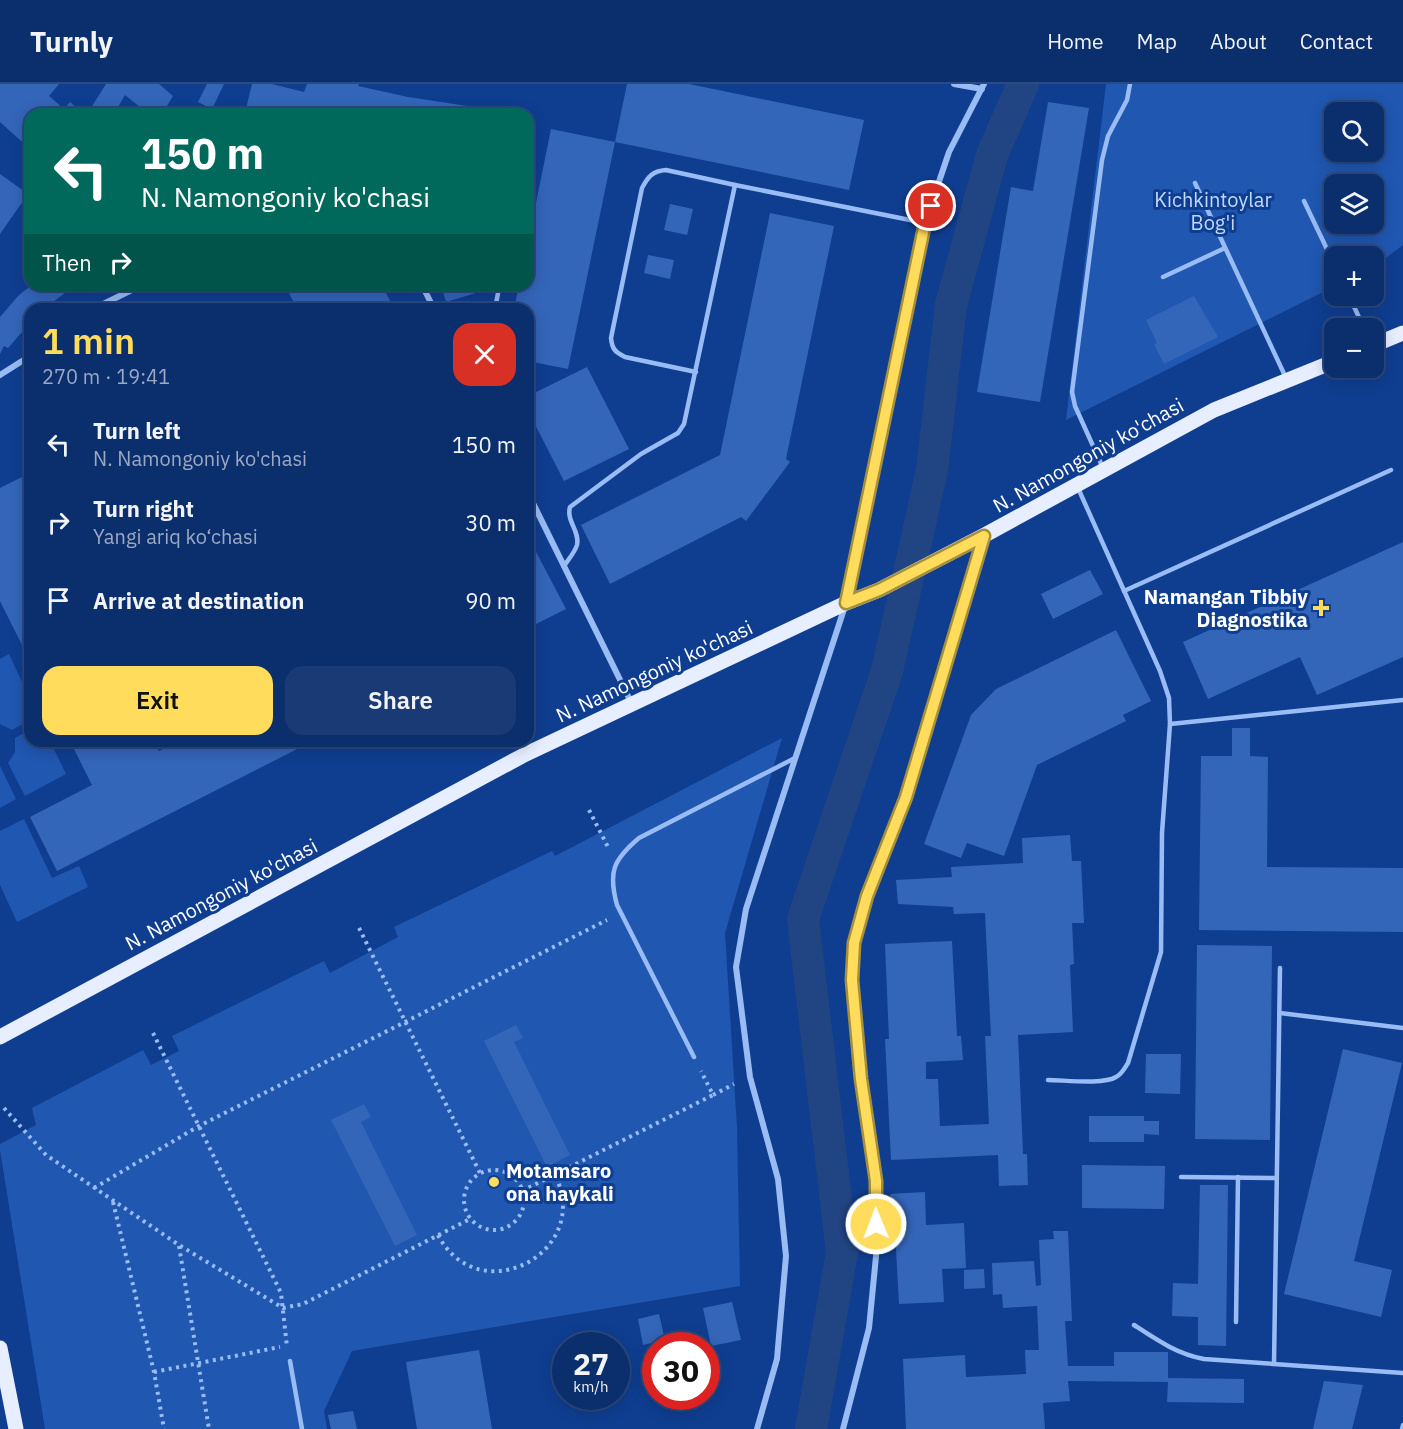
<!DOCTYPE html>
<meta charset="utf-8">
<style>
body{margin:0;font-family:"IBM Plex Sans",sans-serif;background:#193a75;color:#f1f3f6;height:100vh;display:flex;flex-direction:column;font-size:22px;white-space:nowrap}
*{box-sizing:border-box;margin:0}
p{font-size:20px;color:#9aa8c2}
.icon{flex:none;width:33px;height:33px;fill:none;stroke:currentColor;stroke-width:2;stroke-linecap:round;stroke-linejoin:round}
.map{position:relative;flex:1;overflow:hidden}
.panel{position:absolute;left:24px;top:219px;width:510px;height:444px;display:flex;flex-direction:column;background:#0b2e6d;border-radius:18px;box-shadow:0 3px 15px #0003,0 0 0 2px #2b4a80}
.panel>*{flex:none}
.banner{position:absolute;left:24px;top:24px;width:510px;height:183px;border-radius:18px;box-shadow:0 3px 15px #0003,0 0 0 2px #2b4a80;background:#00695c;color:#fff;overflow:hidden}
.tools{position:absolute;left:1324px;top:18px;display:grid;gap:12px}
.tools a{display:grid;place-items:center;width:60px;height:60px;border-radius:12px;background:#0b2e6d;box-shadow:0 3px 15px #0003,0 0 0 2px #2b4a80;font-size:30px}
.speed{position:absolute;left:552px;top:1248px;display:flex;gap:12px;font-size:30px;font-weight:700;text-align:center}
.speed>*{display:grid;place-content:center;width:78px;height:78px;border-radius:50%;background:#0b2e6d;box-shadow:0 3px 15px #0003,0 0 0 2px #2b4a80;line-height:1}
.speed small{font-size:15px;font-weight:400}
.speed .limit{border:9px solid #d22;background:#fff;color:#111}
.pin{position:absolute;display:grid;place-items:center;width:51px;height:51px;color:#fff;margin:-26px;border:3px solid #fff;border-radius:50%;box-shadow:0 2px 6px #0007}
.me{position:absolute;width:66px;margin:-33px;rotate:359deg;stroke-linejoin:round;filter:drop-shadow(0 0 4px #0008)}
.turn{display:flex;align-items:center;gap:21px;height:126px;padding:0 18px;font-size:27px}
.turn .icon{width:78px;height:78px;stroke-width:2.5}
.turn b{display:block;font-size:42px;line-height:51px}
.then{display:flex;align-items:center;height:57px;padding:0 18px;background:#0003;gap:12px;font-size:22px}
.round{display:grid;place-items:center;flex:none;width:63px;height:63px;border-radius:18px;background:#193a75}
.summary{display:flex;align-items:center;justify-content:space-between;height:102px;padding:0 18px}
h1{font-size:36px;font-weight:600;line-height:45px;color:#ffdc5c}
.button{display:flex;gap:12px;margin-top:auto;padding:12px 18px}
.button a{flex:1;height:69px;border-radius:18px;background:#ffdc5c;color:#111;font-size:24px;font-weight:600;line-height:69px;text-align:center}
.button a+a{background:#193a75;color:#f1f3f6}
ul{padding:0;list-style:none}
li{display:flex;align-items:center;gap:18px;height:78px;padding:0 18px}
li div{flex:1}
li b{display:block;font-size:22px}
li em{font-style:normal}
header{display:flex;align-items:center;gap:36px;box-sizing:border-box;height:84px;padding:0 30px;background:#0b2e6d;border-bottom:2px solid #2b4a80}
header strong{font-size:28px}
nav{display:flex;gap:33px;margin-inline-start:auto;font-size:21px}
.map>svg:first-child{display:block}
.green{fill:#2057b1;fill-rule:evenodd}
.lines{fill:none;stroke-linecap:round;stroke-linejoin:round}
.canal{stroke:#214583;stroke-width:32}
.building{fill:#3365b9}
.path{stroke:#99bcf4;stroke-width:4;stroke-dasharray:3 4.5;stroke-linecap:butt}
.service{stroke:#99bcf4;stroke-width:4.5}
.minor{stroke:#99bcf4;stroke-width:6}
.primary{stroke:#e6eeff;stroke-width:15}
.route-casing{stroke:#a68f3c;stroke-width:15}
.route{stroke:#ffdc5c;stroke-width:10}
.poi-dot{fill:#ffdc5c;stroke:#0f3e91;stroke-width:2}
.labels{text-anchor:middle;dominant-baseline:central;stroke-width:6;stroke-linejoin:round;paint-order:stroke}
.park-label{font-size:20px;fill:#c1d8fe;stroke:#0f3e91}
.street-label{font-size:20px;fill:#fff;stroke:#0f3e91}
.poi-label{font-size:20px;font-weight:bold;fill:#fff;stroke:#0f3e91;text-anchor:end}
</style>
<header>
<strong>Turnly</strong>
<nav><a>Home</a><a>Map</a><a>About</a><a>Contact</a></nav>
</header>
<div class="map">
<svg width="1403" height="1345" viewBox="0 0 1403 1345">
<rect width="100%" height="100%" fill="#0f3e91"/>
<g class="green">
<path d="M1106,0H1403V161L1374,183V172H1335V202L1066,336ZM1335,28H1374V68H1335ZM1335,100H1374V140H1335Z"/>
<polygon points="9,570 30,615 30,636 12,646 0,640 0,575"/>
<polygon points="30,646 30,657 50,657 66,690 25,712 8,679 15,668 15,654"/>
<polygon points="782,654 725,849 737,1044 740,1202 352,1267 324,1327 327,1345 45,1345 0,1066 0,1060 36,1041 32,1024 143,966 151,981 179,967 172,952 324,877 330,889 398,853 394,843 552,767 555,772"/>
<polygon points="0,682 16,715 0,724"/>
<polygon points="24,735 52,794 79,782 88,803 17,838 0,801 0,747"/>
</g>
<g class="lines">
<polyline class="canal" points="811,1345 842,1168 803,835 887,587 932,386 951,221 992,71 1023,0"/>
</g>
<g class="building">
<polygon points="0,0 59,0 49,12 64,25 70,18 84,30 30,30 30,65 0,38"/>
<polygon points="106,0 159,0 173,12 162,30 143,30 138,27 140,23 125,11 114,30 87,30"/>
<polygon points="207,0 224,0 212,25 198,18"/>
<polygon points="252,0 272,0 304,8 307,0 359,0 358,2 408,13 520,30 249,30 245,29"/>
<polygon points="627,0 689,0 864,36 849,106 615,58"/>
<polygon points="1048,18 1089,24 1040,318 977,308 1011,103 1033,107"/>
<polygon points="551,45 615,58 568,285 528,277 528,225 514,225 519,201 528,201 528,158"/>
<polygon points="0,90 28,110 0,150"/>
<polygon points="670,120 693,125 687,151 664,146"/>
<polygon points="770,129 834,142 786,375 790,378 746,437 741,433 610,500 581,441 720,371"/>
<polygon points="648,171 674,176 670,195 644,189"/>
<polygon points="32,201 75,201 44,225 30,225 30,239 8,264 4,262 0,270 0,233 19,211"/>
<polygon points="305,201 382,201 394,225 297,225 289,209"/>
<polygon points="441,201 480,201 479,208 446,218"/>
<polygon points="1194,212 1218,253 1164,280 1154,260 1157,259 1146,236"/>
<polygon points="587,283 629,365 564,397 528,327 528,312"/>
<polygon points="22,393 30,409 30,577 0,517 0,404"/>
<polygon points="1403,458 1403,573 1317,611 1300,573 1208,615 1183,558"/>
<polygon points="533,462 566,525 528,544 528,464"/>
<polygon points="1090,486 1103,510 1053,535 1041,510"/>
<polygon points="1116,546 1151,617 1123,631 1126,637 1037,681 1004,772 967,759 961,774 924,760 971,631 996,605"/>
<polygon points="1232,644 1250,644 1250,672 1268,673 1267,783 1403,784 1403,848 1199,846 1201,672 1232,672"/>
<polygon points="70,657 154,657 159,667 179,657 313,657 57,787 30,733 92,701"/>
<polygon points="1070,751 1072,777 1081,777 1084,839 1072,839 1074,880 1070,881 1073,948 1018,951 1023,1070 1027,1070 1028,1101 999,1102 998,1071 891,1076 885,955 889,955 885,860 952,857 957,952 961,952 963,976 926,978 926,995 938,995 940,1042 989,1040 985,952 991,952 985,829 954,830 953,823 898,820 896,796 952,793 951,783 1023,779 1022,754"/>
<polygon points="1197,861 1272,862 1270,1056 1195,1055"/>
<polygon points="516,941 523,954 514,958 570,1071 547,1083 484,957"/>
<polygon points="1343,965 1402,979 1354,1177 1392,1186 1381,1233 1284,1210"/>
<polygon points="1146,970 1181,970 1180,1010 1145,1009"/>
<polygon points="364,1020 371,1033 361,1038 417,1151 395,1162 331,1036"/>
<polygon points="1089,1032 1144,1032 1144,1037 1159,1037 1159,1051 1144,1050 1144,1058 1089,1058"/>
<polygon points="1082,1081 1165,1082 1164,1125 1082,1124"/>
<polygon points="1200,1101 1228,1101 1226,1262 1198,1261 1198,1233 1172,1232 1173,1199 1198,1200"/>
<polygon points="925,1108 926,1141 964,1139 966,1184 942,1185 944,1218 899,1220 895,1146 892,1146 890,1110"/>
<polygon points="1053,1147 1068,1147 1072,1237 1065,1237 1068,1282 1114,1282 1114,1268 1168,1268 1168,1294 1244,1295 1244,1319 1167,1318 1168,1298 1068,1297 1070,1317 1043,1319 1045,1345 906,1345 903,1275 965,1271 966,1293 1026,1290 1025,1266 1039,1266 1037,1222 1003,1224 1002,1210 993,1211 992,1179 1034,1177 1036,1202 1041,1201 1039,1156 1054,1155"/>
<polygon points="984,1185 985,1204 964,1205 964,1186"/>
<polygon points="732,1218 741,1256 711,1262 703,1224"/>
<polygon points="659,1230 665,1256 643,1261 638,1235"/>
<polygon points="479,1266 492,1345 417,1345 406,1278"/>
<polygon points="1324,1297 1363,1301 1352,1345 1313,1345"/>
<polygon points="353,1327 357,1345 331,1345 328,1331"/>
</g>
<g class="lines">
<g class="path">
<polyline points="589,726 608,763"/>
<polyline points="359,844 480,1089"/>
<polyline points="153,949 281,1209 287,1263"/>
<polyline points="713,1011 734,1000"/>
<polyline points="4,1024 46,1071 179,1161 283,1224 303,1220 470,1135"/>
<circle cx="494" cy="1116" r="30"/>
<polyline points="94,1104 199,1042 607,836"/>
<polyline points="522,1107 713,1011 701,987"/>
<polyline points="113,1118 154,1288 164,1345"/>
<path d="M438,1151C479,1229 594,1168 555,1091"/>
<polyline points="179,1162 209,1345"/>
<polyline points="154,1288 280,1263"/>
</g>
<g class="service">
<polyline points="1195,99 1286,294"/>
<polyline points="1304,117 1335,182"/>
<polyline points="1163,193 1225,164"/>
<polyline points="1349,212 1364,244"/>
<polyline points="495,225 499,204"/>
<path d="M696,288L625,273C615,268 612,265 611,254L642,104C648,93 652,87 666,86L735,101"/>
<polyline points="1103,384 1075,322 1072,308 1102,76 1108,52 1127,16 1130,0"/>
<path d="M564,482C568,476 575,468 577,461C580,447 566,437 570,423L641,370L678,349L684,340L735,101L925,139"/>
<polyline points="1124,507 1391,386"/>
<polyline points="1170,640 1403,616"/>
<polyline points="1280,929 1403,944"/>
<path d="M694,973L617,821C608,788 613,776 639,754L795,674"/>
<path d="M1048,996C1064,996 1103,1001 1116,993C1122,990 1124,985 1128,979L1161,868L1162,749L1170,640L1169,614L1160,587L1078,404"/>
<polyline points="1181,1093 1277,1094"/>
<polyline points="1236,1238 1238,1093"/>
<path d="M1134,1241C1157,1256 1177,1270 1204,1275L1403,1289"/>
<polyline points="290,1277 302,1345"/>
<polyline points="1274,1280 1280,884"/>
<polyline points="1402,1345 1403,1341"/>
</g>
<g class="minor">
<polyline points="954,0 982,5"/>
<polyline points="422,201 434,225"/>
<polyline points="93,225 142,201"/>
<polyline points="0,291 30,272"/>
<polyline points="528,409 631,618"/>
<polyline points="757,1345 777,1275 786,1172 778,1095 750,993 736,883 746,825 846,519 925,139 949,68 984,0"/>
<polyline points="843,1345 869,1244 877,1162 875,1097 861,995 851,896 854,859 867,812 906,713 982,456"/>
</g>
<g class="primary">
<polyline points="1374,261 1403,249"/>
<polyline points="0,953 524,671 846,519 879,506 983,452 1214,326 1335,277"/>
<polyline points="0,1264 16,1345"/>
</g>
</g>
<g class="lines">
<defs>
<polyline id="route" points="876,1140 876,1097 861,995 852,896 854,859 867,812 906,713 984,452 879,506 846,519 925,139 931,122"/>
</defs>
<use href="#route" class="route-casing"/>
<use href="#route" class="route"/>
</g>
<g class="poi-dot">
<path d="M1318 515h6v6h6v6h-6v6h-6v-6h-6v-6h6z"/>
<circle cx="494" cy="1098" r="6"/>
</g>
<g class="labels">
<g class="park-label">
<text x="1213" y="115">Kichkintoylar<tspan x="1213" dy="23">Bog'i</tspan></text>
</g>
<g class="street-label">
<text transform="translate(1088 371) rotate(-29)">N. Namongoniy ko'chasi</text>
<text transform="translate(654 587) rotate(-25)">N. Namongoniy ko'chasi</text>
<text transform="translate(221 810) rotate(-28)">N. Namongoniy ko'chasi</text>
</g>
<g class="poi-label">
<text x="1308" y="512">Namangan Tibbiy<tspan x="1308" dy="23">Diagnostika</tspan></text>
<text x="506" y="1086" text-anchor="start">Motamsaro<tspan x="506" dy="23">ona haykali</tspan></text>
</g>
</g>
</svg>
<div class="tools">
<a><svg class="icon" aria-label="search" viewBox="0 0 24 24"><circle cx="10" cy="10" r="6"/><path d="M15 15l6 6"/></svg></a>
<a><svg class="icon" aria-label="layers" viewBox="0 0 24 24"><path d="M12 4l9 5-9 5-9-5zM3 14l9 5 9-5"/></svg></a>
<a>+</a>
<a>−</a>
</div>
<div class="speed"><div>27<small>km/h</small></div><div class="limit">30</div></div>
<div class="pin" style="left:931px;top:122px;background:#d93025"><svg class="icon" aria-label="arrive" viewBox="0 0 24 24"><path d="M6 21V4h12l-3 4 3 4H6"/></svg></div>
<svg class="me" style="left:876px;top:1140px" viewBox="-20 -20 40 40"><circle r="17" fill="#ffdc5c" stroke="#fff" stroke-width="3"/><path d="M0-11L8 9 0 5-8 9z" fill="#fff"/></svg>
<div class="banner">
<div class="turn"><svg class="icon" aria-label="left" viewBox="0 0 24 24"><path d="M17 20v-9H6M10 6l-5 5 5 5"/></svg><div><b>150 m</b>N. Namongoniy ko'chasi</div></div>
<div class="then">Then<svg class="icon" aria-label="right" viewBox="0 0 24 24"><path d="M7 20v-9h11M14 6l5 5-5 5"/></svg></div>
</div>
<section class="panel">
<div class="summary"><div><h1>1 min</h1><p>270 m · 19:41</p></div><a class="round" style="background:#d93025;color:#fff"><svg class="icon" aria-label="close" viewBox="0 0 24 24"><path d="M6 6l12 12M18 6L6 18"/></svg></a></div>
<ul>
<li><svg class="icon" aria-label="left" viewBox="0 0 24 24"><path d="M17 20v-9H6M10 6l-5 5 5 5"/></svg><div><b>Turn left</b><p>N. Namongoniy ko'chasi</p></div><em>150 m</em></li>
<li><svg class="icon" aria-label="right" viewBox="0 0 24 24"><path d="M7 20v-9h11M14 6l5 5-5 5"/></svg><div><b>Turn right</b><p>Yangi ariq ko‘chasi</p></div><em>30 m</em></li>
<li><svg class="icon" aria-label="arrive" viewBox="0 0 24 24"><path d="M6 21V4h12l-3 4 3 4H6"/></svg><div><b>Arrive at destination</b></div><em>90 m</em></li>
</ul>
<div class="button"><a>Exit</a><a>Share</a></div>
</section>
</div>
